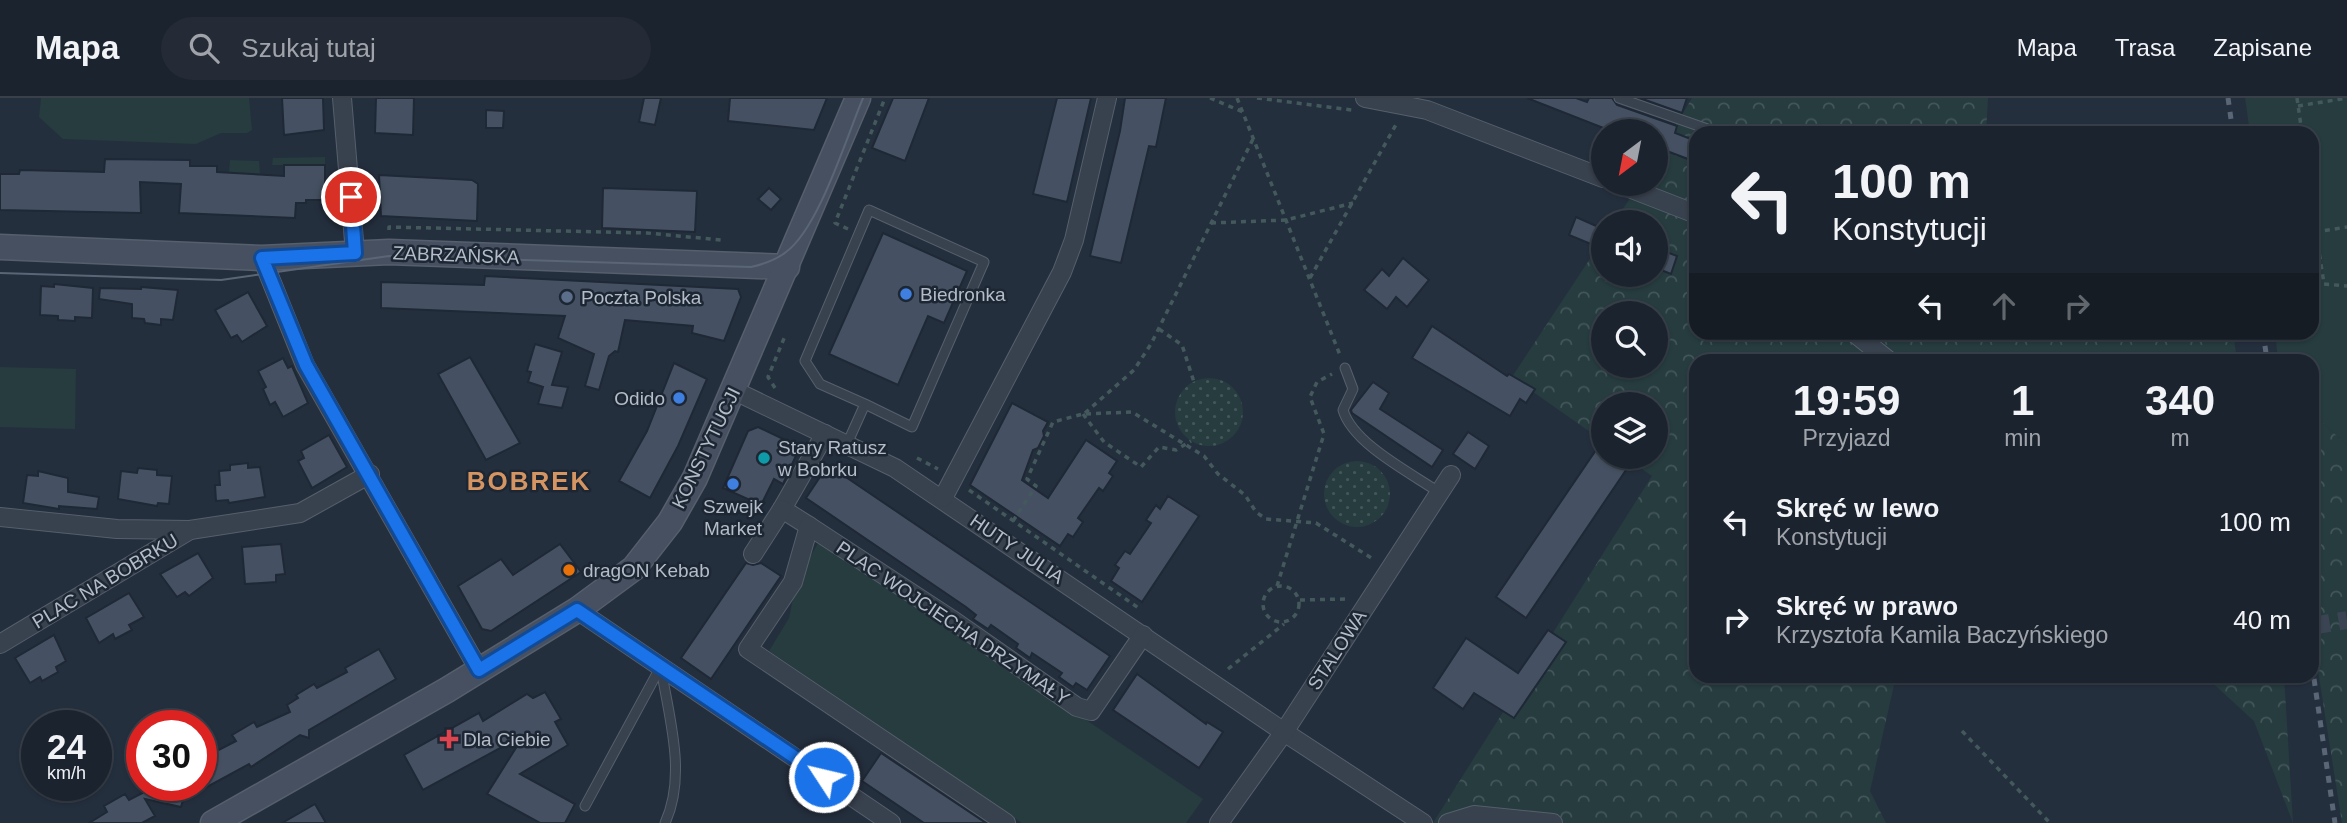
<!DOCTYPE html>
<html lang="pl">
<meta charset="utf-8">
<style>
body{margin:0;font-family:Helvetica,sans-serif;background:#242b36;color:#f1f3f6;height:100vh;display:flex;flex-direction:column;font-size:26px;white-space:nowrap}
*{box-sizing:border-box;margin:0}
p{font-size:23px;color:#a0a4aa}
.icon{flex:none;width:38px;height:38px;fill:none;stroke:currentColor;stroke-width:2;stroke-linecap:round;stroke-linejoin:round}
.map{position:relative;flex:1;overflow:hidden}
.sheet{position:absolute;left:1689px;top:256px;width:630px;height:329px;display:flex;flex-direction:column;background:#1b232e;border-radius:21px;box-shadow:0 2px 5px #0004,0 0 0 2px #39404a}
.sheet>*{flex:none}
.hud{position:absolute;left:1689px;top:28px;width:630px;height:214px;border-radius:21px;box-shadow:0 2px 5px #0004,0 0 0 2px #39404a;background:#1b232e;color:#f1f3f6;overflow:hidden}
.needle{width:46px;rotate:212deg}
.fabs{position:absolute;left:1591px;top:21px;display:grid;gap:14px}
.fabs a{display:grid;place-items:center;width:77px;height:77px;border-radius:50%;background:#1b232e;box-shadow:0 2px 5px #0004,0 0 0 2px #39404a;font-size:35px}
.speed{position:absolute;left:21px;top:612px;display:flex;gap:14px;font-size:35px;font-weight:700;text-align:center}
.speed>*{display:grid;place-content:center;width:91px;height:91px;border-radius:50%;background:#1b232e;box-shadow:0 2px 5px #0004,0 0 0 2px #39404a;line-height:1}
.speed small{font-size:18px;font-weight:400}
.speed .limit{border:10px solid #d22;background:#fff;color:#111}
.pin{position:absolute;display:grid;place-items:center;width:60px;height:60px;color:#fff;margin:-30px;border:4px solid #fff;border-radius:50%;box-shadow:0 2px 7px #0007}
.me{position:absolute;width:77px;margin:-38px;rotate:305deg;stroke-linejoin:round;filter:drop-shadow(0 0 5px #0008)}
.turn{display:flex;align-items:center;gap:24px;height:147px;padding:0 28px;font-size:32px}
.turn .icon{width:91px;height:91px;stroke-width:2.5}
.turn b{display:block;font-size:49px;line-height:60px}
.lanes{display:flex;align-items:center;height:66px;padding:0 28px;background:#0003;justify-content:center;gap:35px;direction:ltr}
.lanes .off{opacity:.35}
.eta{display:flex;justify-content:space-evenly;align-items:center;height:119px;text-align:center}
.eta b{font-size:42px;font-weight:600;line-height:49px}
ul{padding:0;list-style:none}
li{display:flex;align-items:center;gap:21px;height:98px;padding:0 28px}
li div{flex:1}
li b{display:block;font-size:26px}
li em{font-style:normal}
header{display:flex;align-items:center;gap:42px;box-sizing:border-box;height:98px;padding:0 35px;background:#1b232e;border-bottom:2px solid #39404a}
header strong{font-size:33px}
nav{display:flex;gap:38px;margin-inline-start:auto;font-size:24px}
.search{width:490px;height:63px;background:#242b36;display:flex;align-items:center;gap:18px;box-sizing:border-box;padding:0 24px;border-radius:38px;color:#a0a4aa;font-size:26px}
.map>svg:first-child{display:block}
.green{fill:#263c3f}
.forest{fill:url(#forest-crowns);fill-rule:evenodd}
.park{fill:url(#park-dots)}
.building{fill:#455162;stroke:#1f2835;stroke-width:2}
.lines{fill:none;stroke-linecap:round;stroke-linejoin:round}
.street-tunnel{stroke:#3a4453;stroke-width:18;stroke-dasharray:18 9;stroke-linecap:butt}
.lane-casing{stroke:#565f6c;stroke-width:11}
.street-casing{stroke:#565f6c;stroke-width:20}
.secondary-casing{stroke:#565f6c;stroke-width:27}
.path{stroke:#44595c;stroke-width:3.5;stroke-dasharray:5 5;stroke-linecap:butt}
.lane{stroke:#38414e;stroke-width:9}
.street{stroke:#38414e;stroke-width:18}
.secondary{stroke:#465061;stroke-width:24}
.tram{stroke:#5a6575;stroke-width:2}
.rail{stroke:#5a6575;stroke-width:5;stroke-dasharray:7 7;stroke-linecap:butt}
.route-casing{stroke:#114b97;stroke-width:18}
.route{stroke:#1a73e8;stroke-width:12}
.shop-dot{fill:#3f7fe0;stroke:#1d2633;stroke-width:2.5}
.service-dot{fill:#5c6f8a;stroke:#1d2633;stroke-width:2.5}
.culture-dot{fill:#0f9aa8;stroke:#1d2633;stroke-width:2.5}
.food-dot{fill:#e8710a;stroke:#1d2633;stroke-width:2.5}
.health-dot{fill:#e0444e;stroke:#1d2633;stroke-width:2.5}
.labels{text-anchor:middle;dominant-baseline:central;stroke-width:5;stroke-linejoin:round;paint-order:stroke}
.street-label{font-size:19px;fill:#b4bcc9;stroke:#1d2633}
.poi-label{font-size:19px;fill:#b4bcc9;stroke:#1d2633;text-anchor:start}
.district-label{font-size:26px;font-weight:bold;letter-spacing:2px;fill:#d59563;stroke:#1d2633}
</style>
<header>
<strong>Mapa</strong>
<div class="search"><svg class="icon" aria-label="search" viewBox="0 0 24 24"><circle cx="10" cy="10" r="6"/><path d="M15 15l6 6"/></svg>Szukaj tutaj</div>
<nav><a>Mapa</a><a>Trasa</a><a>Zapisane</a></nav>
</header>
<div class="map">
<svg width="2347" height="725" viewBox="0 0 2347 725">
<defs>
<pattern id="forest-crowns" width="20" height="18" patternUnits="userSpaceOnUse" patternTransform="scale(1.75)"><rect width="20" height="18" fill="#263c3f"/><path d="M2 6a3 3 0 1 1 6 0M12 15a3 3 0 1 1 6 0" fill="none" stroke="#435659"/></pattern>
<pattern id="park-dots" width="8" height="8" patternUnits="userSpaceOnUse" patternTransform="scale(1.75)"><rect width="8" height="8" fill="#263c3f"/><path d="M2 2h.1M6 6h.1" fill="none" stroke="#435659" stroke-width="1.8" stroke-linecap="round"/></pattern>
</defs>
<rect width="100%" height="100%" fill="#242f3e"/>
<g class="green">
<polygon points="41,0 249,0 252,32 247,35 221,35 196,46 63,41 39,19"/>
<polygon points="2245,0 2347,0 2347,347 2312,315 2312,262 2278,262 2275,235 2312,234 2312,35 2250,35"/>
<polygon points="325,59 325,67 272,67 273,60"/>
<polygon points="230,62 259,63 260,76 229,75"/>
<polygon points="0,269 76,271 75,331 0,329"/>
<polygon points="820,442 1203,701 1186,725 1022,725 769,553 789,520 797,481"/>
</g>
<g class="forest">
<path d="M1692,0H1988L1986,35H1696V234L2233,235L2237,262H1696V578H1896L1870,693L1886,725H1433L1652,378L1625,359H1656V306H1603V343L1512,279L1603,141V177H1656V124H1614L1640,86H1656V60ZM1603,215H1656V268H1603Z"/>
<polygon points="2312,315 2347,347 2347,725 2342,725 2312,534"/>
<polygon points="2205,578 2284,578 2293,725 2254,623"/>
</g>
<g class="park">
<circle cx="1209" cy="314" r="34"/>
<circle cx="1357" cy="396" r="33"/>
</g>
<g class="building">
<polygon points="282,0 323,0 324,32 284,37"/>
<polygon points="376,0 414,0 413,37 375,35"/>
<polygon points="644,0 661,0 655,27 639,24"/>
<polygon points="730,0 827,0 814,32 728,23"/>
<polygon points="893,0 929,0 905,63 872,50"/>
<polygon points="1057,0 1091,0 1067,104 1033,96"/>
<polygon points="1125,0 1166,0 1156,49 1149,48 1121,165 1090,158 1120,33"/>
<polygon points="1527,0 1576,0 1587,4 1589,0 1612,0 1617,7 1677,28 1675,35 1696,43 1696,64 1656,49 1656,33 1611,33"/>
<polygon points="1640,0 1687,0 1682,15"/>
<polygon points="486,12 504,13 503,30 486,30"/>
<polygon points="105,61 190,62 190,68 217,68 217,74 284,78 284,67 325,67 325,87 338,88 339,102 306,102 306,105 296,105 295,120 179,115 181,86 140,84 141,115 0,112 0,76 19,76 20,72 104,74"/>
<polygon points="379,77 472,82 478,86 477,123 381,118"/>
<polygon points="603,90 697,93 695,134 602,130"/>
<polygon points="769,90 781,101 771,112 758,101"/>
<polygon points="1576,119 1603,131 1603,151 1569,137"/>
<polygon points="883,135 967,173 944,225 928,218 898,287 829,256"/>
<polygon points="1656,150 1677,158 1671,176 1656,170"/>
<polygon points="1403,160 1429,182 1407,209 1396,199 1387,211 1364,192 1382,171 1389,178"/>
<polygon points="485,178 738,191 741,199 724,243 692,235 693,228 625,222 618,254 615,253 609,258 599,292 585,288 594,256 558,240 565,218 381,210 381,184 484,187"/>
<polygon points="54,186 93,190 92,220 75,219 75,223 58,222 58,218 40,217 41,188 54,189"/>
<polygon points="141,189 178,192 173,222 161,221 161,227 145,225 144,221 132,220 132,206 99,201 100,190 141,191"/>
<polygon points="248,194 267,228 242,244 237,237 231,240 215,212"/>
<polygon points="1432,228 1507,278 1509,276 1535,291 1526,305 1520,301 1510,318 1412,260"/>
<polygon points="535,246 562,254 552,287 568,289 562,310 538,306 543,289 528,284 531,274 527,273"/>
<polygon points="470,259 520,345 486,362 438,276"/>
<polygon points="283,260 288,270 292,268 308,305 283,319 275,304 270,307 263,291 266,289 258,273"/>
<polygon points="674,265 707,281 678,348 650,400 619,383 647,333"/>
<polygon points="1373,284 1389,295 1380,311 1443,352 1432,369 1352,315 1351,312"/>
<polygon points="1012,305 1048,324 1043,333 1044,338 1038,350 1033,352 1022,382 1048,400 1086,342 1117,363 1109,375 1113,378 1103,393 1099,390 1078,420 1083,424 1073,439 1068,436 1060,448 970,387"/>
<polygon points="758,329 800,349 783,386 774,381 761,407 723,390 748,333"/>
<polygon points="1468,334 1489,348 1475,371 1453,356"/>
<polygon points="329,337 347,369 312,390 298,363 304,360 301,353"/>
<polygon points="1596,352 1626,372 1526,520 1496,499"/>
<polygon points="248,365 248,370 260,369 265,399 229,405 228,402 216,403 215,387 220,387 219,373 230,372 230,367"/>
<polygon points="828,367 1110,558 1087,592 1076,585 1073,589 1059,579 1062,575 1032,555 1030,560 1016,550 1018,546 991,527 988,531 973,521 976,517 966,509 806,400"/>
<polygon points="138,370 157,372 157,377 172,378 169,406 158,405 157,408 118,401 121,373 137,375"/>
<polygon points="38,373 68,380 68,394 99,399 97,411 59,408 59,411 23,405 27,377 38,378"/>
<polygon points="1168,398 1199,418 1142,504 1111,483 1119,470 1115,467 1125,453 1130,456 1151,425 1146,422 1156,407 1160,411"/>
<polygon points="281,446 285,476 276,477 276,484 245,486 242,449"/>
<polygon points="560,446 581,474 491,533 482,531 458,488 501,461 513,477"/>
<polygon points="198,455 213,480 189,498 185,494 177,499 160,476"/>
<polygon points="746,465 753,467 761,465 781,478 711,581 681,560"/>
<polygon points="129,495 144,519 129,527 132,532 115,541 113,536 99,545 86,520"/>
<polygon points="1548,532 1566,544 1514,620 1474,595 1463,611 1433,590 1466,540 1518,575"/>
<polygon points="54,537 66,563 56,569 58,574 42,583 40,579 30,585 15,560"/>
<polygon points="379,551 396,581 309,632 309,640 300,637 251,669 249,666 183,702 181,709 145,701 155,718 142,725 89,725 107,714 104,708 125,696 129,702 156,688 201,688 201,661 236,643 232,637 254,624 257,629 290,614 287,607 298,600 296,597 314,586 317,590 347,574 345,570"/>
<polygon points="1137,576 1206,626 1207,624 1223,634 1199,670 1113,612"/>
<polygon points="545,594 561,621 555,624 568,647 520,676 575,706 565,725 540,725 487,696 524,637 423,692 404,657 479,615 483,623 527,596 533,600"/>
<polygon points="881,655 986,725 924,725 862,683"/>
<polygon points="315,706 326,725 282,725"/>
</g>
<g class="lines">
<polyline class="street-tunnel" points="2312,528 2347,522"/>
<defs>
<g id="lane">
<polyline points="1619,0 1716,34"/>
<path d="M1345,270L1353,291L1343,312C1353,346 1411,375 1440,395"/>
<polyline points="847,346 865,306 820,286 805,263 869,112 984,164 912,329 865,306"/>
<path d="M661,570C669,620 687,677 665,725"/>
<polyline points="585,708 661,568"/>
</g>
<g id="street">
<polyline points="342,0 355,155"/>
<polyline points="1365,0 1427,12 1603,80"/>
<polyline points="1619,86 1696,116"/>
<polyline points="262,160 305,267 479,572"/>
<polyline points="1853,234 1888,262"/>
<polyline points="735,293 895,370 1284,634 1423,725"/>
<polyline points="943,400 1062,174 1074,142 1107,0"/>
<polyline points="0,419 117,431 190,432 300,415 370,376"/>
<polyline points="809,428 782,411 825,336"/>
<polyline points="753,456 782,411"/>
<polyline points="577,512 891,725"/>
<polyline points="0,546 190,432"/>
<polyline points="1006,725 748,551 793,484 809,428 951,521 1077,609 1091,613 1143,537"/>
<polyline points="1219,725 1284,634 1451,377"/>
<polyline points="1448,725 1474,717 1553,725"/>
</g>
<g id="secondary">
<polyline points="0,149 262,160 389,154 787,169"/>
<polyline points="213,725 447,592 577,512 634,470 670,424 695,380 858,0"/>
</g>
</defs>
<use href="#lane" class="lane-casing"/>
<use href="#street" class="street-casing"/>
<use href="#secondary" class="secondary-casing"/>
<g class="path">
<polyline points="1210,0 1243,14"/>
<polyline points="1237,0 1340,257"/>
<polyline points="1257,0 1352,12"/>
<polyline points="2297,0 2302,35"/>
<polyline points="2298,8 2347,0"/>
<polyline points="2312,107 2324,186 2347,188"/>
<polyline points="1211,125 1286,122 1353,105"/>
<polyline points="848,131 835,125 885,0"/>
<polyline points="389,132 389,129 647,135 721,142"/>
<polyline points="2315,134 2347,129"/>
<polyline points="1310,180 1398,23"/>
<polyline points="1159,231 1182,247 1194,284"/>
<polyline points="775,290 768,279 785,238"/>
<polyline points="1085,315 1134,272 1151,246 1253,41"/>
<polyline points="1083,316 1104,344 1141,369 1159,349 1176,352 1191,343"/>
<polyline points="917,360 938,371"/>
<polyline points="969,392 1140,511"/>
<polyline points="1013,423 1036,388 1027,381 1053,324 1083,316 1132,314 1204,358 1218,376 1245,397 1256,414 1266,421 1316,425 1373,461"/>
<circle cx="1281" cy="506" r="18"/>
<polyline points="1277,488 1324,336 1310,299 1317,284 1332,276"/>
<polyline points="1300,502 1346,501"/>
<polyline points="1228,571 1284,526"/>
<polyline points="1962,633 2050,725"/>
</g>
<use href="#lane" class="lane"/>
<use href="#street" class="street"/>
<use href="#secondary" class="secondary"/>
<path class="tram" d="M0,175L221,182L389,158L751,169C764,166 776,162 786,154C819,130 846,40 863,0"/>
<g class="rail">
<polyline points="2228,0 2233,35"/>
<polyline points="2263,234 2267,262"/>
<polyline points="2312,567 2335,725"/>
</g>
</g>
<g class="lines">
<defs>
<polyline id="route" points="351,99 355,155 262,160 306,267 479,572 577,512 824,679"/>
</defs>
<use href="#route" class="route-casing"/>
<use href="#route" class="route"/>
</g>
<g class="shop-dot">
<circle cx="906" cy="196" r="7"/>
<circle cx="679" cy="300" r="7"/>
<circle cx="733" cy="386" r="7"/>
</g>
<circle class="service-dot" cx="567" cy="199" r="7"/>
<circle class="culture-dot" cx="764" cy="360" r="7"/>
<circle class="food-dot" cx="569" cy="472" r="7"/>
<path class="health-dot" d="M445.5 630.5h7v7h7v7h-7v7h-7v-7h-7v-7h7z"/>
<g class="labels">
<g class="street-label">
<text transform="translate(456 157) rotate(2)">ZABRZAŃSKA</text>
<text transform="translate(706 350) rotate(-64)">KONSTYTUCJI</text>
<text transform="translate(1017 451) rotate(34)">HUTY JULIA</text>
<text transform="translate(105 483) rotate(-31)">PLAC NA BOBRKU</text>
<text transform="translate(953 525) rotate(34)">PLAC WOJCIECHA DRZYMAŁY</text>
<text transform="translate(1337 552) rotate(-57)">STALOWA</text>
</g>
<g class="poi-label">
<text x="920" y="196">Biedronka</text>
<text x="581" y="199">Poczta Polska</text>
<text x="665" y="300" text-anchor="end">Odido</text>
<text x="778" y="349">Stary Ratusz<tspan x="778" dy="22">w Bobrku</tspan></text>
<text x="733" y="408" text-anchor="middle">Szwejk<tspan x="733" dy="22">Market</tspan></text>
<text x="583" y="472">dragON Kebab</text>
<text x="463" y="641">Dla Ciebie</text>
</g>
<g class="district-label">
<text x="529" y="383">BOBREK</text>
</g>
</g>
</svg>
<div class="fabs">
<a><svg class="needle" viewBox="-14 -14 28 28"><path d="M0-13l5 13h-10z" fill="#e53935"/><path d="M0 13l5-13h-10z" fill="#a0a4aa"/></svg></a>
<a><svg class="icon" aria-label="sound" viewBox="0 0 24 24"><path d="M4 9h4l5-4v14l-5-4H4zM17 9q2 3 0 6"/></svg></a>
<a><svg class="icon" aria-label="search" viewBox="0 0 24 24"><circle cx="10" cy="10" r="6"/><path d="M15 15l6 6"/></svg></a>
<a><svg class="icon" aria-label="layers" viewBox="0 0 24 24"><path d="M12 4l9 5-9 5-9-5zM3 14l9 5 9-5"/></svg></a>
</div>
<div class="speed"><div>24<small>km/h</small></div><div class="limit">30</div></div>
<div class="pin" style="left:351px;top:99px;background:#d93025"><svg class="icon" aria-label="arrive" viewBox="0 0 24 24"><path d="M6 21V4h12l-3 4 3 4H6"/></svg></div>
<svg class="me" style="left:824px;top:679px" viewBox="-20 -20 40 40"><circle r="17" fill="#1a73e8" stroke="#fff" stroke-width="3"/><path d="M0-11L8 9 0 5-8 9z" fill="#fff"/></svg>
<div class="hud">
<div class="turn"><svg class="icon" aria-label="left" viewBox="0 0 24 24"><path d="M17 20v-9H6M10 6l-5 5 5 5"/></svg><div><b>100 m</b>Konstytucji</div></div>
<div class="lanes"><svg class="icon" aria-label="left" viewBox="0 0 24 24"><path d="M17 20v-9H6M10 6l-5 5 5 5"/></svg><svg class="icon off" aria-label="ahead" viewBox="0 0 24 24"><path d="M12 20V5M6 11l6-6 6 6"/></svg><svg class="icon off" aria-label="right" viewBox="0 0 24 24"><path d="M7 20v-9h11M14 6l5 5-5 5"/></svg></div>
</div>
<section class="sheet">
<div class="eta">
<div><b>19:59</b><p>Przyjazd</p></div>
<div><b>1</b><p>min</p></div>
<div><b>340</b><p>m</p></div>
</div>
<ul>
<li><svg class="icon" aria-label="left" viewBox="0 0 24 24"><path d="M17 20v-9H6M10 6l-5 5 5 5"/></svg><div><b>Skręć w lewo</b><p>Konstytucji</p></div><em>100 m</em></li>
<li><svg class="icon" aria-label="right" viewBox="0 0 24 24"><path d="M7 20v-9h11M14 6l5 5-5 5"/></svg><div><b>Skręć w prawo</b><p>Krzysztofa Kamila Baczyńskiego</p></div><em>40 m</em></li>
</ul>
</section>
</div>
